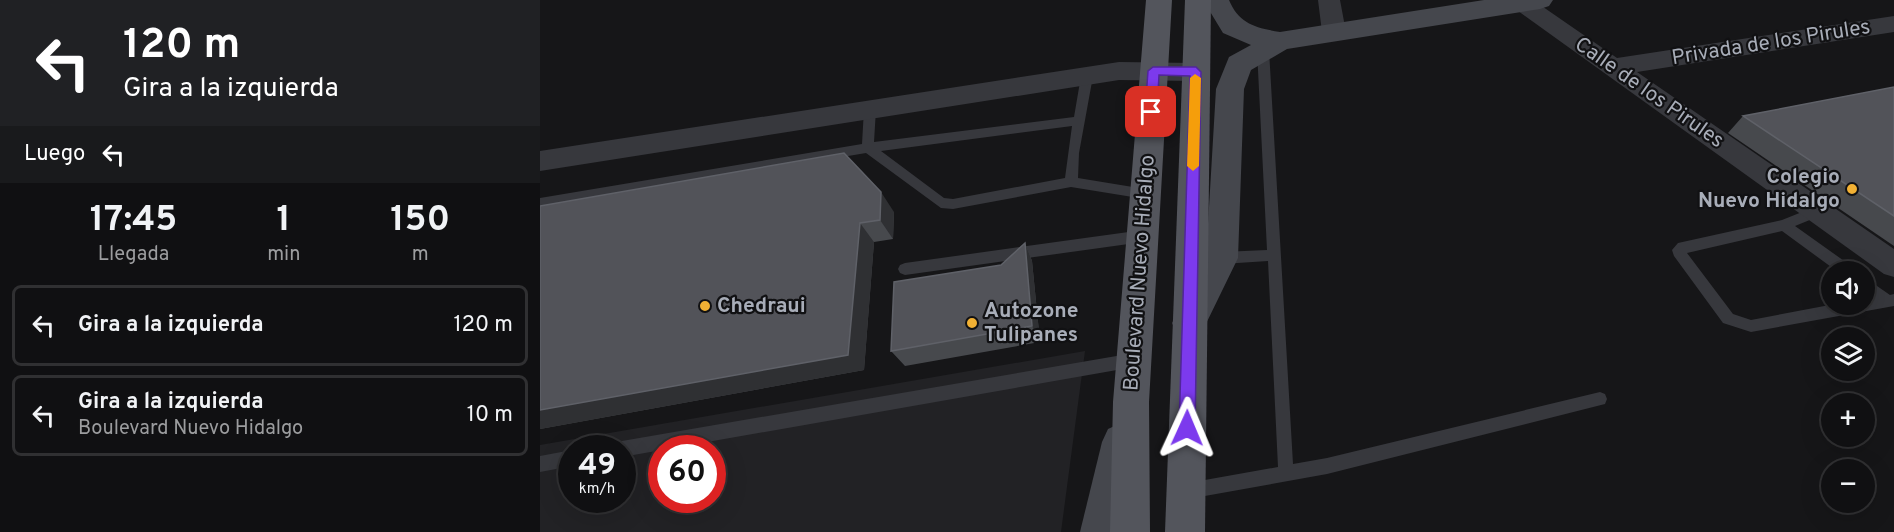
<!DOCTYPE html>
<html lang="es">
<meta charset="utf-8">
<style>
body{margin:0;font-family:Overpass,sans-serif;background:#1e1e20;color:#f1f3f6;height:100vh;display:flex;flex-direction:column;font-size:22px;white-space:nowrap}
*{box-sizing:border-box;margin:0}
p{font-size:20px;color:#9c9d9f}
.icon{flex:none;width:33px;height:33px;fill:none;stroke:currentColor;stroke-width:2;stroke-linecap:round;stroke-linejoin:round}
.map{position:relative;flex:1;overflow:hidden}
.drawer{display:flex;flex-direction:column;background:#101012;width:540px}
.drawer>*{flex:none}
.guide{background:#202124;color:#fff;overflow:hidden}
.fabs{position:absolute;left:1281px;top:261px;display:grid;gap:12px}
.fabs a{display:grid;place-items:center;width:54px;height:54px;border-radius:50%;background:#101012;box-shadow:0 6px 24px #0002,0 0 0 2px #303032;font-size:30px}
.speed{position:absolute;left:18px;top:435px;display:flex;gap:12px;font-size:30px;font-weight:700;text-align:center}
.speed>*{display:grid;place-content:center;width:78px;height:78px;border-radius:50%;background:#101012;box-shadow:0 6px 24px #0002,0 0 0 2px #303032;line-height:1}
.speed small{font-size:15px;font-weight:400}
.speed .limit{border:9px solid #d22;background:#fff;color:#111}
.pin{position:absolute;display:grid;place-items:center;width:51px;height:51px;color:#fff;margin:-26px;border-radius:12px;box-shadow:0 3px 9px #0006}
.me{position:absolute;width:66px;margin:-33px;rotate:1deg;stroke-linejoin:round;filter:drop-shadow(0 0 4px #0008)}
.turn{display:flex;align-items:center;gap:21px;height:126px;padding:0 24px;font-size:27px}
.turn .icon{width:78px;height:78px;stroke-width:2.5}
.turn b{display:block;font-size:42px;line-height:51px}
.then{display:flex;align-items:center;height:57px;padding:0 24px;background:#0003;gap:12px;font-size:22px}
.eta{display:flex;justify-content:space-evenly;align-items:center;height:102px;text-align:center}
.eta b{font-size:36px;font-weight:700;line-height:42px}
ul{padding:0;list-style:none}
li{display:flex;align-items:center;gap:18px;height:81px;margin:0 12px 9px;padding:0 12px;border:3px solid #303032;border-radius:9px}
li div{flex:1}
li b{display:block;font-size:22px}
li em{font-style:normal}
main{display:flex;flex:1;min-height:0}
.map>svg:first-child{display:block}
.built{fill:#222225;fill-rule:evenodd}
.lines{fill:none;stroke-linecap:round;stroke-linejoin:round}
.lane{fill:#37383d;fill-rule:evenodd}
.street{fill:#37383d;fill-rule:evenodd}
.secondary{fill:#45474d;fill-rule:evenodd}
.primary{fill:#53555c;fill-rule:evenodd}
.wall{fill:#47494d}
.shaded-wall{fill:#2f3033}
.building{fill:#525359;stroke:#5f6168;stroke-width:1.5}
.route{fill:#7c3aed;stroke:#51269a;stroke-width:1.5}
.slow{fill:#f59e0b}
.poi-dot{fill:#f2b134;stroke:#111113;stroke-width:2}
.labels{text-anchor:middle;dominant-baseline:central;stroke-width:4.5;stroke-linejoin:round;paint-order:stroke}
.street-label{font-size:21px;fill:#a8adb8;stroke:#111113}
.poi-label{font-size:21px;font-weight:bold;fill:#a8adb8;stroke:#111113;text-anchor:start}
</style>
<main>
<section class="drawer">
<div class="guide">
<div class="turn"><svg class="icon" aria-label="left" viewBox="0 0 24 24"><path d="M17 20v-9H6M10 6l-5 5 5 5"/></svg><div><b>120 m</b>Gira a la izquierda</div></div>
<div class="then">Luego<svg class="icon" aria-label="left" viewBox="0 0 24 24"><path d="M17 20v-9H6M10 6l-5 5 5 5"/></svg></div>
</div>
<div class="eta">
<div><b>17:45</b><p>Llegada</p></div>
<div><b>1</b><p>min</p></div>
<div><b>150</b><p>m</p></div>
</div>
<ul>
<li><svg class="icon" aria-label="left" viewBox="0 0 24 24"><path d="M17 20v-9H6M10 6l-5 5 5 5"/></svg><div><b>Gira a la izquierda</b></div><em>120 m</em></li>
<li><svg class="icon" aria-label="left" viewBox="0 0 24 24"><path d="M17 20v-9H6M10 6l-5 5 5 5"/></svg><div><b>Gira a la izquierda</b><p>Boulevard Nuevo Hidalgo</p></div><em>10 m</em></li>
</ul>
</section>
<div class="map">
<svg width="1354" height="532" viewBox="0 0 1354 532">
<rect width="100%" height="100%" fill="#161618"/>
<path class="built" d="M545,351L521,532H0V445ZM32,448H82V500H32ZM122,448H172V500H122Z"/>
<g class="lines">
<g class="lane">
<polygon points="723,46 729,50 753,464 787,458 1060,392 1065,394 1067,399 1065,404 787,474 648,499 642,497 640,491 642,485 648,483 738,467 728,261 682,264 677,262 675,258 677,254 682,252 727,250 717,50"/>
<path d="M547,72L553,76L539,153L538,178L605,189L611,194L609,198L605,199L531,187L413,209L401,208L326,153L0,208V198L322,144L324,109L330,105L336,109L334,142L534,117L541,76ZM532,126L525,178L413,199L404,198L341,151Z"/>
<polygon points="1277,206 1282,207 1283,211 1282,215 1255,226 1314,268 1316,272 1298,272 1242,231 1147,253 1193,314 1211,320 1295,304 1324,304 1324,299 1333,298 1324,291 1324,277 1350,295 1354,294 1354,306 1211,332 1183,323 1134,256 1132,250 1138,243 1242,220"/>
<polygon points="603,230 608,232 610,236 608,240 603,242 365,275 360,273 358,269 360,265 365,263"/>
<polygon points="594,353 599,355 601,360 599,365 594,367 82,457 82,448 74,448 77,444 82,441"/>
<polygon points="32,450 32,466 0,472 0,456"/>
</g>
<g class="street">
<polygon points="778,0 800,0 806,32 802,38 794,40 786,38 782,32"/>
<polygon points="973,0 993,0 1077,58 1354,16 1354,32 1097,72 1354,249 1354,277 1344,274 974,8 971,3"/>
<polygon points="579,62 655,63 663,66 667,72 663,78 655,81 579,80 0,171 0,151"/>
</g>
<g class="secondary">
<path d="M663,0H689C699,24 716,28 740,32L944,0H1013L1009,6L1000,9L747,49L711,70L704,89L698,258L661,334L649,338L637,334L632,323L666,258L676,89L689,57L711,45L683,33Z"/>
<polygon points="581,423 594,429 600,442 580,532 540,532 562,442 568,429"/>
</g>
<g class="primary">
<polygon points="606,0 632,0 609,402 610,532 570,532 573,402"/>
<polygon points="645,0 671,0 665,532 625,532"/>
</g>
</g>
<g class="wall">
<polygon points="1354,87 1354,246 1188,133 1203,116"/>
<polygon points="0,206 354,212 353,239 334,242 324,370 0,429"/>
<polygon points="485,243 492,261 500,342 365,366 351,351 461,265"/>
</g>
<g class="shaded-wall">
<polygon points="341,192 354,212 353,239 340,220"/>
<polygon points="320,223 334,242 324,370 0,429 0,410"/>
<polygon points="485,243 492,261 500,342 492,326"/>
</g>
<g class="building">
<polygon points="1354,87 1354,216 1203,116"/>
<polygon points="304,153 341,192 340,220 320,223 308,355 0,410 0,206"/>
<polygon points="485,243 492,326 351,351 354,282 461,265"/>
</g>
<polygon class="route" points="613,67 656,67 661,72 655,428 653,434 647,436 642,434 639,428 650,76 619,75 617,112 611,117 605,112 608,71"/>
<polygon class="slow" points="655,74 661,78 659,166 653,171 647,166 650,78"/>
<g class="poi-dot">
<circle cx="1312" cy="189" r="6"/>
<circle cx="165" cy="306" r="6"/>
<circle cx="432" cy="323" r="6"/>
</g>
<g class="labels">
<g class="street-label">
<text transform="translate(1231 43) rotate(-9)">Privada de los Pirules</text>
<text transform="translate(1109 93) rotate(35)">Calle de los Pirules</text>
<text transform="translate(600 273) rotate(-86)">Boulevard Nuevo Hidalgo</text>
</g>
<g class="poi-label">
<text x="1300" y="177" text-anchor="end">Colegio<tspan x="1300" dy="24">Nuevo Hidalgo</tspan></text>
<text x="177" y="306">Chedraui</text>
<text x="444" y="311">Autozone<tspan x="444" dy="24">Tulipanes</tspan></text>
</g>
</g>
</svg>
<div class="fabs">
<a><svg class="icon" aria-label="sound" viewBox="0 0 24 24"><path d="M4 9h4l5-4v14l-5-4H4zM17 9q2 3 0 6"/></svg></a>
<a><svg class="icon" aria-label="layers" viewBox="0 0 24 24"><path d="M12 4l9 5-9 5-9-5zM3 14l9 5 9-5"/></svg></a>
<a>+</a>
<a>−</a>
</div>
<div class="speed"><div>49<small>km/h</small></div><div class="limit">60</div></div>
<div class="pin" style="left:611px;top:112px;background:#d93025"><svg class="icon" aria-label="arrive" viewBox="0 0 24 24"><path d="M6 21V4h12l-3 4 3 4H6"/></svg></div>
<svg class="me" style="left:647px;top:428px" viewBox="-20 -20 40 40"><path d="M0-17L14 15 0 8-14 15z" fill="#7c3aed" stroke="#fff" stroke-width="4"/></svg>
</div>
</main>
